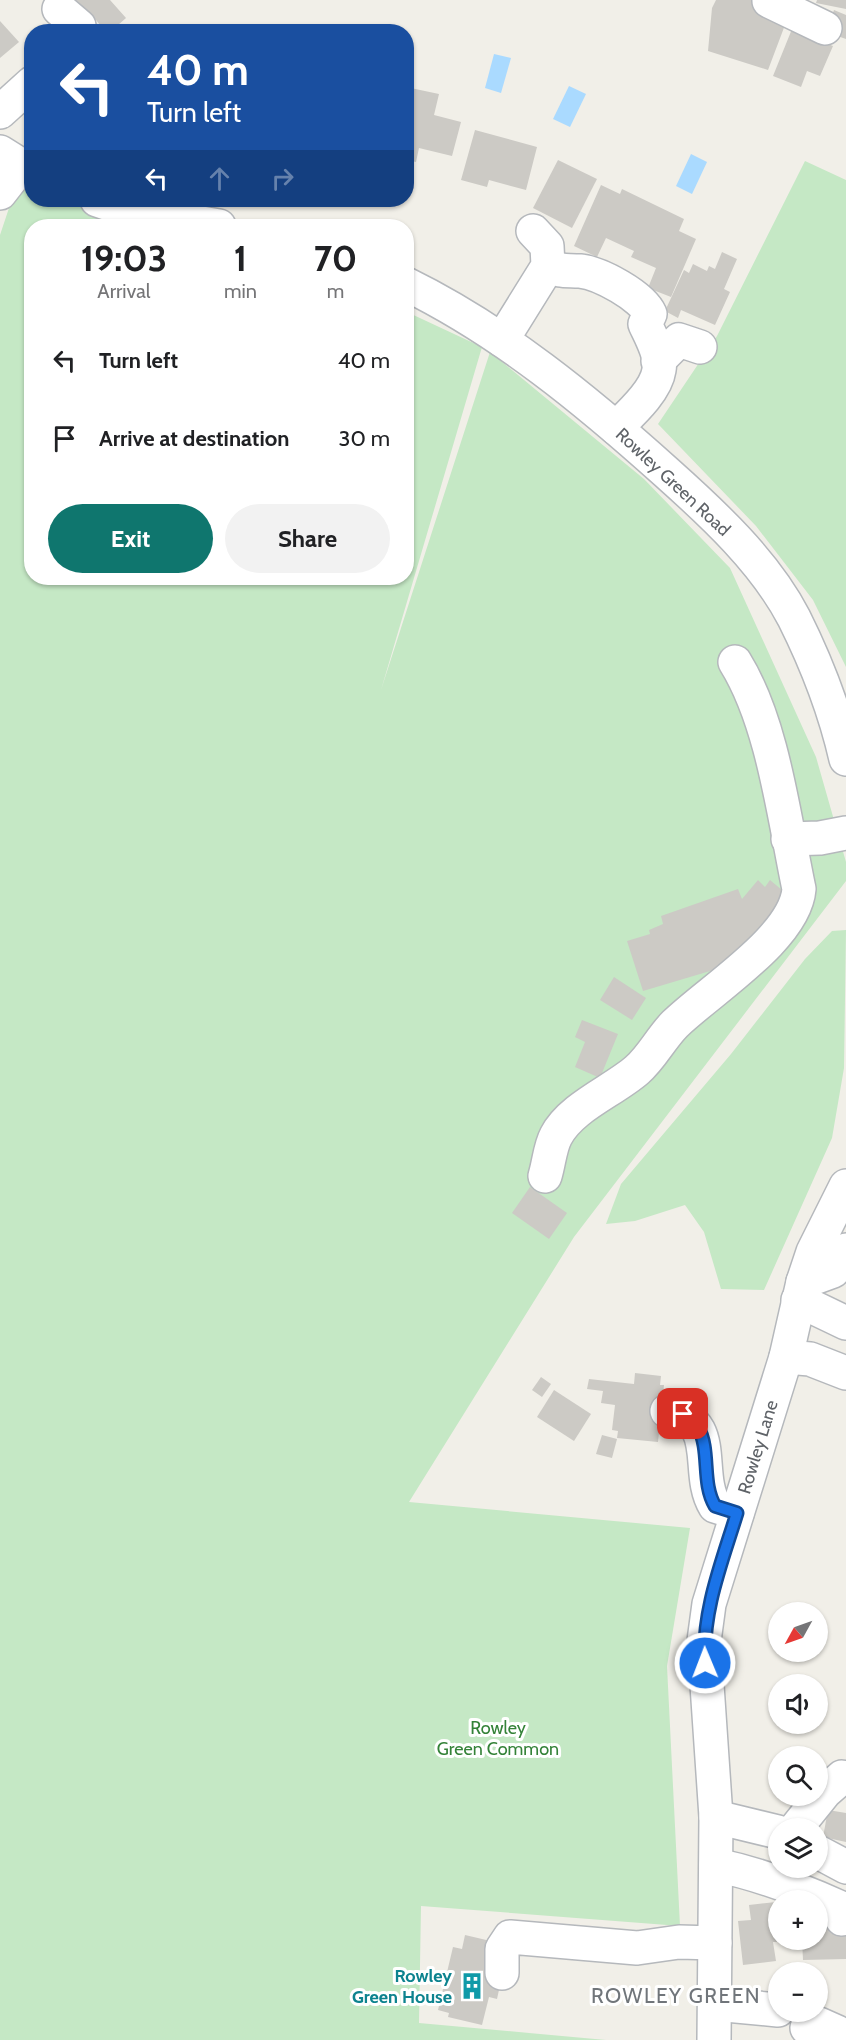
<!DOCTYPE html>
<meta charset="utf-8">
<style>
body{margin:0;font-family:Cabin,sans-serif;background:#f2f2f2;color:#202124;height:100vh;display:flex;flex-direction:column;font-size:22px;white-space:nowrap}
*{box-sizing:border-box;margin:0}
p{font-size:20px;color:#757577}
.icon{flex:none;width:33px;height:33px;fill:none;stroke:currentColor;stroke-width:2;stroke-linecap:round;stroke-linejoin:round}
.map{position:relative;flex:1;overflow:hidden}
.sheet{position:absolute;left:24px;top:219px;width:390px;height:366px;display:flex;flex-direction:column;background:#fff;border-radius:24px;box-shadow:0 2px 4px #0004}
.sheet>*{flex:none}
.top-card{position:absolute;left:24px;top:24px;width:390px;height:183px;border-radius:24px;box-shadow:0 2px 4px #0004;background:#1a4fa0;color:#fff;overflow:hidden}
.needle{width:39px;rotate:230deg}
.controls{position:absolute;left:768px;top:1602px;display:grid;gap:12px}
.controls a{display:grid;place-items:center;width:60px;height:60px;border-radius:50%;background:#fff;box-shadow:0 2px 4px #0004;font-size:30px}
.pin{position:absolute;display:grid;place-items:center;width:51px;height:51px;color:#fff;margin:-26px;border-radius:12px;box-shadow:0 3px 9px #0006}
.me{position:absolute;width:66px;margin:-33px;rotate:359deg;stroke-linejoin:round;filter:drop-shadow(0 0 4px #0008)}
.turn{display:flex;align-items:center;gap:21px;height:126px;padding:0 24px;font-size:27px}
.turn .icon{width:78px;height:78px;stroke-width:2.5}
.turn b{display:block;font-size:42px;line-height:51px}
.lanes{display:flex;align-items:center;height:57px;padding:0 24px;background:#0003;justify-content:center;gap:30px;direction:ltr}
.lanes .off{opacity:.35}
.eta{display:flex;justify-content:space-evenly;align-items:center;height:102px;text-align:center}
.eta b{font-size:36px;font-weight:800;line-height:42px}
.button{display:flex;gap:12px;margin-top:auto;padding:12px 24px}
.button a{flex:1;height:69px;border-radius:36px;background:#0f766e;color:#fff;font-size:24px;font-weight:800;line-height:69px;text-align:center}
.button a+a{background:#f2f2f2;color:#202124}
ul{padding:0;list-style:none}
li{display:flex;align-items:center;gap:18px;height:78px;padding:0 24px}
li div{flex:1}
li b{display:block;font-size:22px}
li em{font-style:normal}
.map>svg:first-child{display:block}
.green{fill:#c5e8c5}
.water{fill:#aadaff}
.building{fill:#cccac5}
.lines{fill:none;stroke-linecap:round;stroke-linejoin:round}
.minor-casing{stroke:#b5b8bc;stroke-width:36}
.minor{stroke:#fff;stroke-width:33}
.route-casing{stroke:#114b97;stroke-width:15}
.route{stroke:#1a73e8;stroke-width:10}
.labels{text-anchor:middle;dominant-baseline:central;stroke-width:6;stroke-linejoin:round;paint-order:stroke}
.street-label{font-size:18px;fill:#5f6368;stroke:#fff}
.park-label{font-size:18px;fill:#348238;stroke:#fff}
.culture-label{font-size:18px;font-weight:bold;fill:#0d838f;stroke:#fff;text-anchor:end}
.quarter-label{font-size:21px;letter-spacing:1.5px;fill:#70757a;stroke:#fff}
</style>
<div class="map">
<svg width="846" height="2040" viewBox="0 0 846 2040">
<rect width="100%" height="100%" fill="#f1efe8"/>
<g class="green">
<polygon points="805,161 846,180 846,667 813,600 756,526 658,424 717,336"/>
<polygon points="18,181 31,187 32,200 65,200 115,219 151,226 32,226 32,578 406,578 407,312 482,347 381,690 490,352 644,479 730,568 816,757 846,862 846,881 574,1237 409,1502 690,1528 667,1666 680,1926 421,1906 419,2023 606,2040 0,2040 0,235"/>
<polygon points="846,930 844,1068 832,1138 764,1290 721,1289 704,1232 685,1205 635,1221 606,1224 621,1184 731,1054 805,959 832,931"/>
</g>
<g class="water">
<polygon points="494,54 511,58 501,93 485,88"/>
<polygon points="569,86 586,94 570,127 553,119"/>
<polygon points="691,154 707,162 692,194 676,186"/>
</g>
<g class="building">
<polygon points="71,0 110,0 126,18 110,32 106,32 91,14 86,18"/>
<polygon points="716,0 764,0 759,14 785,25 768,70 708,51 712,8"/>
<polygon points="817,0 846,0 846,9 816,3"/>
<polygon points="834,10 846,15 846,39 826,32"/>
<polygon points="0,21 19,42 0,58"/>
<polygon points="792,29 833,46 820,76 807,71 801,87 773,76"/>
<polygon points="406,87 439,94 434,115 461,122 452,156 419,148 416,162 406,160"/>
<polygon points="475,130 537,147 526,190 489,180 487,187 461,180"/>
<polygon points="558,160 597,179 572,228 533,208"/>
<polygon points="601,185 620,194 622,189 684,219 679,231 696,239 671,297 648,288 656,268 631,257 634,251 606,238 597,257 574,246"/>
<polygon points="722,252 737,259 724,289 730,292 715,325 681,310 678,318 665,311 684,270 689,273 693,264 707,271 709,266 715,269"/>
<polygon points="758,880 765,887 770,880 795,901 754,940 741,945 745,953 737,963 643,991 627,941 650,934 649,930 663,924 661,916 738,889 742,899"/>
<polygon points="614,977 646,998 632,1020 600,1000"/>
<polygon points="582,1020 618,1034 600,1078 575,1067 585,1042 575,1037"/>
<polygon points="530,1187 567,1213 549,1239 512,1213"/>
<polygon points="635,1373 661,1376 660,1385 664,1385 658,1442 617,1438 618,1431 612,1430 615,1405 601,1403 603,1391 587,1389 589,1379 634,1384"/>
<polygon points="541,1377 551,1384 542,1397 532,1390"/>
<polygon points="554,1390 591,1414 574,1441 537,1417"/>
<polygon points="602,1435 617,1439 612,1458 596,1454"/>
<polygon points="828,1810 846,1813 846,1842 823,1837"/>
<polygon points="776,1902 780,1942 773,1942 776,1961 743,1965 738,1921 751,1920 749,1905"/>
<polygon points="818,1917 827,1917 827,1928 846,1928 846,1959 803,1960 802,1940 818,1940"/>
<polygon points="465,1935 499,1943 502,1976 497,1999 489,1997 482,2025 448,2017 449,2013 438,2010 453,1947 462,1949"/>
</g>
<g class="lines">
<defs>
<g id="minor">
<polyline points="769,1 825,28"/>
<polyline points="59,9 79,26 80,32"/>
<polyline points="0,112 32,83"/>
<polyline points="0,152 32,172"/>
<polyline points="0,193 21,166"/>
<polyline points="97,200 126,210 219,226"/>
<path d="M548,266C560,272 567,270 580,271C600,273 642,296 650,314L645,324C651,337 662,356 659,370C656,391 630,414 616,428"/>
<path d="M406,284C502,331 587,401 666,472C713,514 765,562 794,618C816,662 835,711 846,759"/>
<polyline points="502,340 548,266 547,246 533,231"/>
<polyline points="658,361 679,340 700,347"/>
<polyline points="788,839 820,838 846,833"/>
<path d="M545,1176C549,1163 550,1147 556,1136C571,1107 613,1091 637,1070C652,1057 661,1038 675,1024C710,990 795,938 799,889C784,818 773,723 735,662"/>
<polyline points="803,1282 833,1271 846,1250"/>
<polyline points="798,1300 846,1323"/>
<polyline points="786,1357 810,1359 846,1373"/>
<path d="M667,1411C722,1420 694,1472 715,1506L737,1513"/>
<polyline points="716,1817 778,1832"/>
<polyline points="796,1828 825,1792 842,1777 846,1778"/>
<polyline points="818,1852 846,1867"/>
<path d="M716,1865C759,1874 799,1889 839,1907L842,1919"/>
<polyline points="502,1973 502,1949 510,1937 637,1948 679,1942 715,1943"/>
<polyline points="715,2004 778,2010"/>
<polyline points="807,2028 819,2024 837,2032 839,2040"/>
<polyline points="714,2040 716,1817 704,1641 709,1604 786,1357 803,1282 813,1252 846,1186"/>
</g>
</defs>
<use href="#minor" class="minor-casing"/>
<use href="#minor" class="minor"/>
</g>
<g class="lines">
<defs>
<path id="route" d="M683,1414C688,1417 695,1422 698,1427C711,1451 701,1482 715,1506L737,1513C722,1562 702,1611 705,1663"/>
</defs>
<use href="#route" class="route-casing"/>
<use href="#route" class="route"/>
</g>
<defs>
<symbol id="building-bare" viewBox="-9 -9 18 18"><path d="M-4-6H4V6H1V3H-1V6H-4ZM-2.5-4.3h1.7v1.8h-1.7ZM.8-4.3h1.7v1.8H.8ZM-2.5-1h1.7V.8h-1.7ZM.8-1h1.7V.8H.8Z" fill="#0f9aa8" stroke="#fff" stroke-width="2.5" paint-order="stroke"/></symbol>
</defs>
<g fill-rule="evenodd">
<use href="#building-bare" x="453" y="1967" width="38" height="38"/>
</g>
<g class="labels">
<g class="street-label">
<text transform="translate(673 482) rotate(43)">Rowley Green Road</text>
<text transform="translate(758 1447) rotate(-73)">Rowley Lane</text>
</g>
<g class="park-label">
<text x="498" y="1728">Rowley<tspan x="498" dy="21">Green Common</tspan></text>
</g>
<g class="culture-label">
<text x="452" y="1976">Rowley<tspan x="452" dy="21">Green House</tspan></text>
</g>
<g class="quarter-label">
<text x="676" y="1995">ROWLEY GREEN</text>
</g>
</g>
</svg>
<div class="controls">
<a><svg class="needle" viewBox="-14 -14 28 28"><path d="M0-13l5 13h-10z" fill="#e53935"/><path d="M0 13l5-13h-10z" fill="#757577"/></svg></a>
<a><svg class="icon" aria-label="sound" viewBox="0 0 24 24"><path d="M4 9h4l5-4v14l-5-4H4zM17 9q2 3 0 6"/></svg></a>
<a><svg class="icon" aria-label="search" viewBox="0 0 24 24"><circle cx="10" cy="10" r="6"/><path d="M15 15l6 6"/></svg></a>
<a><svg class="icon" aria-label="layers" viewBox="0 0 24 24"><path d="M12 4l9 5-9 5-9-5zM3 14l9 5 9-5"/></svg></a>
<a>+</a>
<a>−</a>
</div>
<div class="pin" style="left:683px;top:1414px;background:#d93025"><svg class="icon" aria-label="arrive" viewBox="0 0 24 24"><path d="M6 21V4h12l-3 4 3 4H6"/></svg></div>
<svg class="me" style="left:705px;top:1663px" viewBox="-20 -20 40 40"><circle r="17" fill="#1a73e8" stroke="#fff" stroke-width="3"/><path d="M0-11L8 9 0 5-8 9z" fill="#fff"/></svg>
<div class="top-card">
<div class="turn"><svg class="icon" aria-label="left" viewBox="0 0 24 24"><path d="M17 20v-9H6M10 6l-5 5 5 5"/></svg><div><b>40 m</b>Turn left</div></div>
<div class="lanes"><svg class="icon" aria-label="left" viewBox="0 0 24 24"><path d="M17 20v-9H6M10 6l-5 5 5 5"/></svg><svg class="icon off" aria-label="ahead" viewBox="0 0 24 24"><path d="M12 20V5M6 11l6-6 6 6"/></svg><svg class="icon off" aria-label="right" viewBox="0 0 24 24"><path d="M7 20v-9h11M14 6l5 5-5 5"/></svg></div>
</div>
<section class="sheet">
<div class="eta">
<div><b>19:03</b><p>Arrival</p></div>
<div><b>1</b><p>min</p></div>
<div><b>70</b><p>m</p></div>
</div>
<ul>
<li><svg class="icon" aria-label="left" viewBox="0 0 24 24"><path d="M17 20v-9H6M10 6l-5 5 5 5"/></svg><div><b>Turn left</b></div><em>40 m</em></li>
<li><svg class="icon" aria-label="arrive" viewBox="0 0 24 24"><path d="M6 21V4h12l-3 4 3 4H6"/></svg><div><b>Arrive at destination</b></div><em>30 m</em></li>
</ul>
<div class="button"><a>Exit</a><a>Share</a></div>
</section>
</div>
